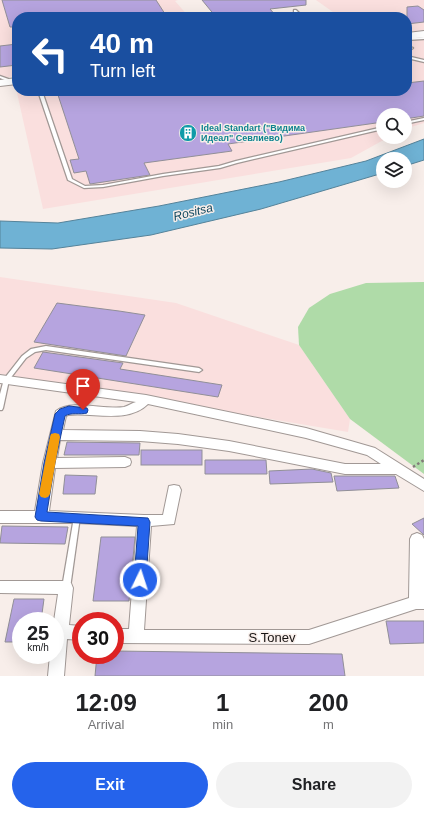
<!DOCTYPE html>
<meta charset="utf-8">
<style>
body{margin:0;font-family:Arial,sans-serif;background:#f2f2f2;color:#202124;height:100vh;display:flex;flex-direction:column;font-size:15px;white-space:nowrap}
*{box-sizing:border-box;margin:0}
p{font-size:13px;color:#757577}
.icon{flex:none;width:22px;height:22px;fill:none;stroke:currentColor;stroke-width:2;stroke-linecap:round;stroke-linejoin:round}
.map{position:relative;height:676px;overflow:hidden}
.sheet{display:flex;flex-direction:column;background:#fff;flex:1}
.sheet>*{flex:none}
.top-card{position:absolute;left:12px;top:12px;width:400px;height:84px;border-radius:16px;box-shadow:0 4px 16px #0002;background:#1a4fa0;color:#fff;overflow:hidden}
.controls{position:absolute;left:376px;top:108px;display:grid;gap:8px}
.controls a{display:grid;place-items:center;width:36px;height:36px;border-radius:50%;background:#fff;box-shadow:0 4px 16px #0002;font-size:20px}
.speed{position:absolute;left:12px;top:612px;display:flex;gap:8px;font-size:20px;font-weight:700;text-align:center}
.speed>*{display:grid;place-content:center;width:52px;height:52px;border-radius:50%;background:#fff;box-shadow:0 4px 16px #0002;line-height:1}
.speed small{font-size:10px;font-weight:400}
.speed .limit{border:6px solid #d22;background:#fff;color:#111}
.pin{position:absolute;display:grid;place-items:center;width:34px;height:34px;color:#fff;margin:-41px -17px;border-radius:50% 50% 50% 0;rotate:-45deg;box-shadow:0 0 4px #0007}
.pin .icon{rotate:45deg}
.me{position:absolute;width:44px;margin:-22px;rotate:4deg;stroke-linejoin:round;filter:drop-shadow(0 0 3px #0008)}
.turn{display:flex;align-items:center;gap:14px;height:84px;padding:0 12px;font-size:18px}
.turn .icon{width:52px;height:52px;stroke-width:2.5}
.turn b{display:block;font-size:28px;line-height:34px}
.eta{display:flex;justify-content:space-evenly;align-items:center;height:68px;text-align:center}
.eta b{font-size:24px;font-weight:800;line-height:28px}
.cta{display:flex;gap:8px;margin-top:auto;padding:8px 12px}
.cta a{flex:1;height:46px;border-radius:24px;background:#2563eb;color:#fff;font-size:16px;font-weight:800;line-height:46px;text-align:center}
.cta a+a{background:#f2f2f2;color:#202124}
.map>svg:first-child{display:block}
.industrial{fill:#fadfde}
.green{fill:#afdba8}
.water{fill:#6fb2d4;stroke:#55839a}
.building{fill:#b6a4df;stroke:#918f97}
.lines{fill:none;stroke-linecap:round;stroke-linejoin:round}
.service-casing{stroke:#a19895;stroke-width:2.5}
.minor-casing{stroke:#a19895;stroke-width:2}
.primary-casing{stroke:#a19895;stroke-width:2}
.path{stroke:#827b79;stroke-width:2.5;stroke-dasharray:2.5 2.5;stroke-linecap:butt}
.service{fill:#fff;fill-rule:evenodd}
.minor{fill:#fff;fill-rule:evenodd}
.primary{fill:#fff;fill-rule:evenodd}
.route{fill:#2563eb;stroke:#184099}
.slow{fill:#f59e0b}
.labels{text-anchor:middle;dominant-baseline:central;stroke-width:3;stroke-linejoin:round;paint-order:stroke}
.far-culture-label{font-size:9px;font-weight:bold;fill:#0d838f;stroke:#f8eeea;text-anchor:start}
.water-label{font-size:12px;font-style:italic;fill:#0e475f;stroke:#f8eeea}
.near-street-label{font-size:13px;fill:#171413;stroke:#f8eeea}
</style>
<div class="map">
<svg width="424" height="676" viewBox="0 0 424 676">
<rect width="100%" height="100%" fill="#f8eeea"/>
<g class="industrial">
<polygon points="0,0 178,0 175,1 189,17 17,17 17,76 0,78"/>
<polygon points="316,0 424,0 424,30 407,32 407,17 340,17"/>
<polygon points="424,36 424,123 405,129 405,115 383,115 383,137 389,137 351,158 43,209 15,84 17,84 17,91 407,91 407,38"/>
<polygon points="0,277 176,303 299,345 350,419 348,432 0,374"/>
</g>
<polygon class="green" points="424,282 424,474 350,419 299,345 298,327 309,308 330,294 366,283"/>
<polygon class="water" points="424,139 424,160 405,166 405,159 383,159 383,173 261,209 151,235 52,249 0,248 0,221 58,223 159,206 279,182 366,161"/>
<g class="building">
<polygon points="2,0 156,0 167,17 126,17 126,16 111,17 17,17 17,27 10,27"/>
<polygon points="202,0 306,0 306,5 270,9 277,17 216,17"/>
<polygon points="418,6 424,10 424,22 407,24 407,7"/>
<polygon points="17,44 17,65 0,67 0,46"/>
<polygon points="424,81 424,116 405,119 405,115 383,115 383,122 228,144 232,151 144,163 150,175 90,184 86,171 74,173 70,160 79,159 58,95 66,94 65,92 70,91 407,91 407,83"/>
<polygon points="57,303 119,311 145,315 126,356 34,342"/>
<polygon points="43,352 123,363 120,369 222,385 218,397 34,368"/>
<polygon points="67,442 140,443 139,455 64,455"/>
<rect x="141" y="450" width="61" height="15"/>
<polygon points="205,460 266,460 267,474 205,474"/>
<polygon points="312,469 331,473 333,482 270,484 269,471"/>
<polygon points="65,475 97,476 95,494 63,494"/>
<polygon points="334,476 395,476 399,488 337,491"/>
<polygon points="424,518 424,535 412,524"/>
<polygon points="2,526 68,527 65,544 0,543"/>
<polygon points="101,537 135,537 129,601 93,601"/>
<polygon points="14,599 44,599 41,621 21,621 21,642 5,642"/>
<polygon points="386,621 424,621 424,643 390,644"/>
<polygon points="115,651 342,654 345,676 95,676 97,655 115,655"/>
</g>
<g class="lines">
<defs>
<g id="service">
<polygon points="294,10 296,10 303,17 299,17 294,12"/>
<polygon points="424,37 424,39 407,40 407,38"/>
<polygon points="410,47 413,48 407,52 407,49"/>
<polygon points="407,56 424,60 424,62 407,58"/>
<polygon points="0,76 14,81 15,82 12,83 0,78"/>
<polygon points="38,91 42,91 72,179 85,186 103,185 163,174 219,166 236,161 383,127 383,129 237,163 220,168 163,176 103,187 84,188 68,180"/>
<polygon points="424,118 424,120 405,124 405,122"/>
<polygon points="46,346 199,368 202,370 199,372 46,350 35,352 26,358 9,380 3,408 2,410 0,410 0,394 4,379 22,356 31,349"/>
<polygon points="77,514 79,515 80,517 70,588 69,590 66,591 63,590 62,588 74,517 75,515"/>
</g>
<g id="minor">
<path d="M0,375L146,395L306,428L375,448L424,479V491L396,474H345L229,451L178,444L140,441L60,440L57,458L125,457L130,459L131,462L130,465L125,467L55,468L49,511L144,515H163L169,486L174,485L179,486L181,490L174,524L151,526L144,630H309L409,598L410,539L412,535L417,533L422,535L424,539V609H416L309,644L115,643V629H129L137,526L77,523H0V511H35L43,463L56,411C72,399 104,410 124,407C128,406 132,403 136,402L0,383ZM148,404L306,438L367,455L381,464H345L229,441L178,434L140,431L63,430L66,416L68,415C93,412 128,424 148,404Z"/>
<polygon points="0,581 66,581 71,583 73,588 69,625 81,626 81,640 67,639 64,676 48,676 50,655 55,655 55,621 54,621 58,594 0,593"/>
</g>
<g id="primary">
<polygon points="424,31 424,37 407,39 407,33"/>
<polygon points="17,78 17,84 0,86 0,80"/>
</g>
</defs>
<use href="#service" class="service-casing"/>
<use href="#minor" class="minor-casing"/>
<use href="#primary" class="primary-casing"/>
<polyline class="path" points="413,467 424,460"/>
<use href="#service" class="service"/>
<use href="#minor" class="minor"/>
<use href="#primary" class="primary"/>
</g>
<path class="route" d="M69,406L87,408L88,410L87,413C80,415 71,412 65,416L55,463L47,512L148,518L150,522L146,580L144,583L140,585L136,583L134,580L138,526L41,521L37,520L35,517L44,463L55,414L60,409Z"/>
<polygon class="slow" points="55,433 59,434 60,437 50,494 48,497 45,498 41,497 39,494 50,437 51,434"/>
<defs>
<symbol id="building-disc" viewBox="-11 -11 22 22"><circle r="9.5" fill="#0f9aa8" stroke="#f8eeea"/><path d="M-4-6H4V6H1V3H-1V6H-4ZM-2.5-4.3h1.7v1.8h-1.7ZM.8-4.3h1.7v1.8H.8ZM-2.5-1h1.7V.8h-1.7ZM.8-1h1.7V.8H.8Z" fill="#fff"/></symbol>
</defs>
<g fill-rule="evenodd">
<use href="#building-disc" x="178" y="123" width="20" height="20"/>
</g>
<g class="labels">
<g class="far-culture-label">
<text x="201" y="128">Ideal Standart ("Видима<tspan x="201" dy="10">Идеал" Севлиево)</tspan></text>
</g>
<g class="water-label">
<text transform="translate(193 212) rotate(-14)">Rositsa</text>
</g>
<g class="near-street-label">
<text x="272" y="637">S.Tonev</text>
</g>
</g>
</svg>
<div class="controls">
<a><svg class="icon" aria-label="search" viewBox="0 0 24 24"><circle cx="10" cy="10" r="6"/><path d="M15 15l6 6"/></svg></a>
<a><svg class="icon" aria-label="layers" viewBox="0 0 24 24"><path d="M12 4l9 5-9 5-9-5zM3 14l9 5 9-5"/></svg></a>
</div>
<div class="speed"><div>25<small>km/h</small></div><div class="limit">30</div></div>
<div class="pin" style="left:83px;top:410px;background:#d93025"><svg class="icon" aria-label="arrive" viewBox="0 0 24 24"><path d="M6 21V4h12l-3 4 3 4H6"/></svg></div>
<svg class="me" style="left:140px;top:580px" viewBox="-20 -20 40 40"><circle r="17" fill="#2563eb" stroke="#fff" stroke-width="3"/><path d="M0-11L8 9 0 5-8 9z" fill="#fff"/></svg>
<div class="top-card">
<div class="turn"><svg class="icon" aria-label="left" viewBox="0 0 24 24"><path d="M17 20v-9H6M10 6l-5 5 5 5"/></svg><div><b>40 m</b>Turn left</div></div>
</div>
</div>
<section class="sheet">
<div class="eta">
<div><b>12:09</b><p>Arrival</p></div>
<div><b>1</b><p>min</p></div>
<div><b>200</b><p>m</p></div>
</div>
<div class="cta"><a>Exit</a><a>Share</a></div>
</section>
